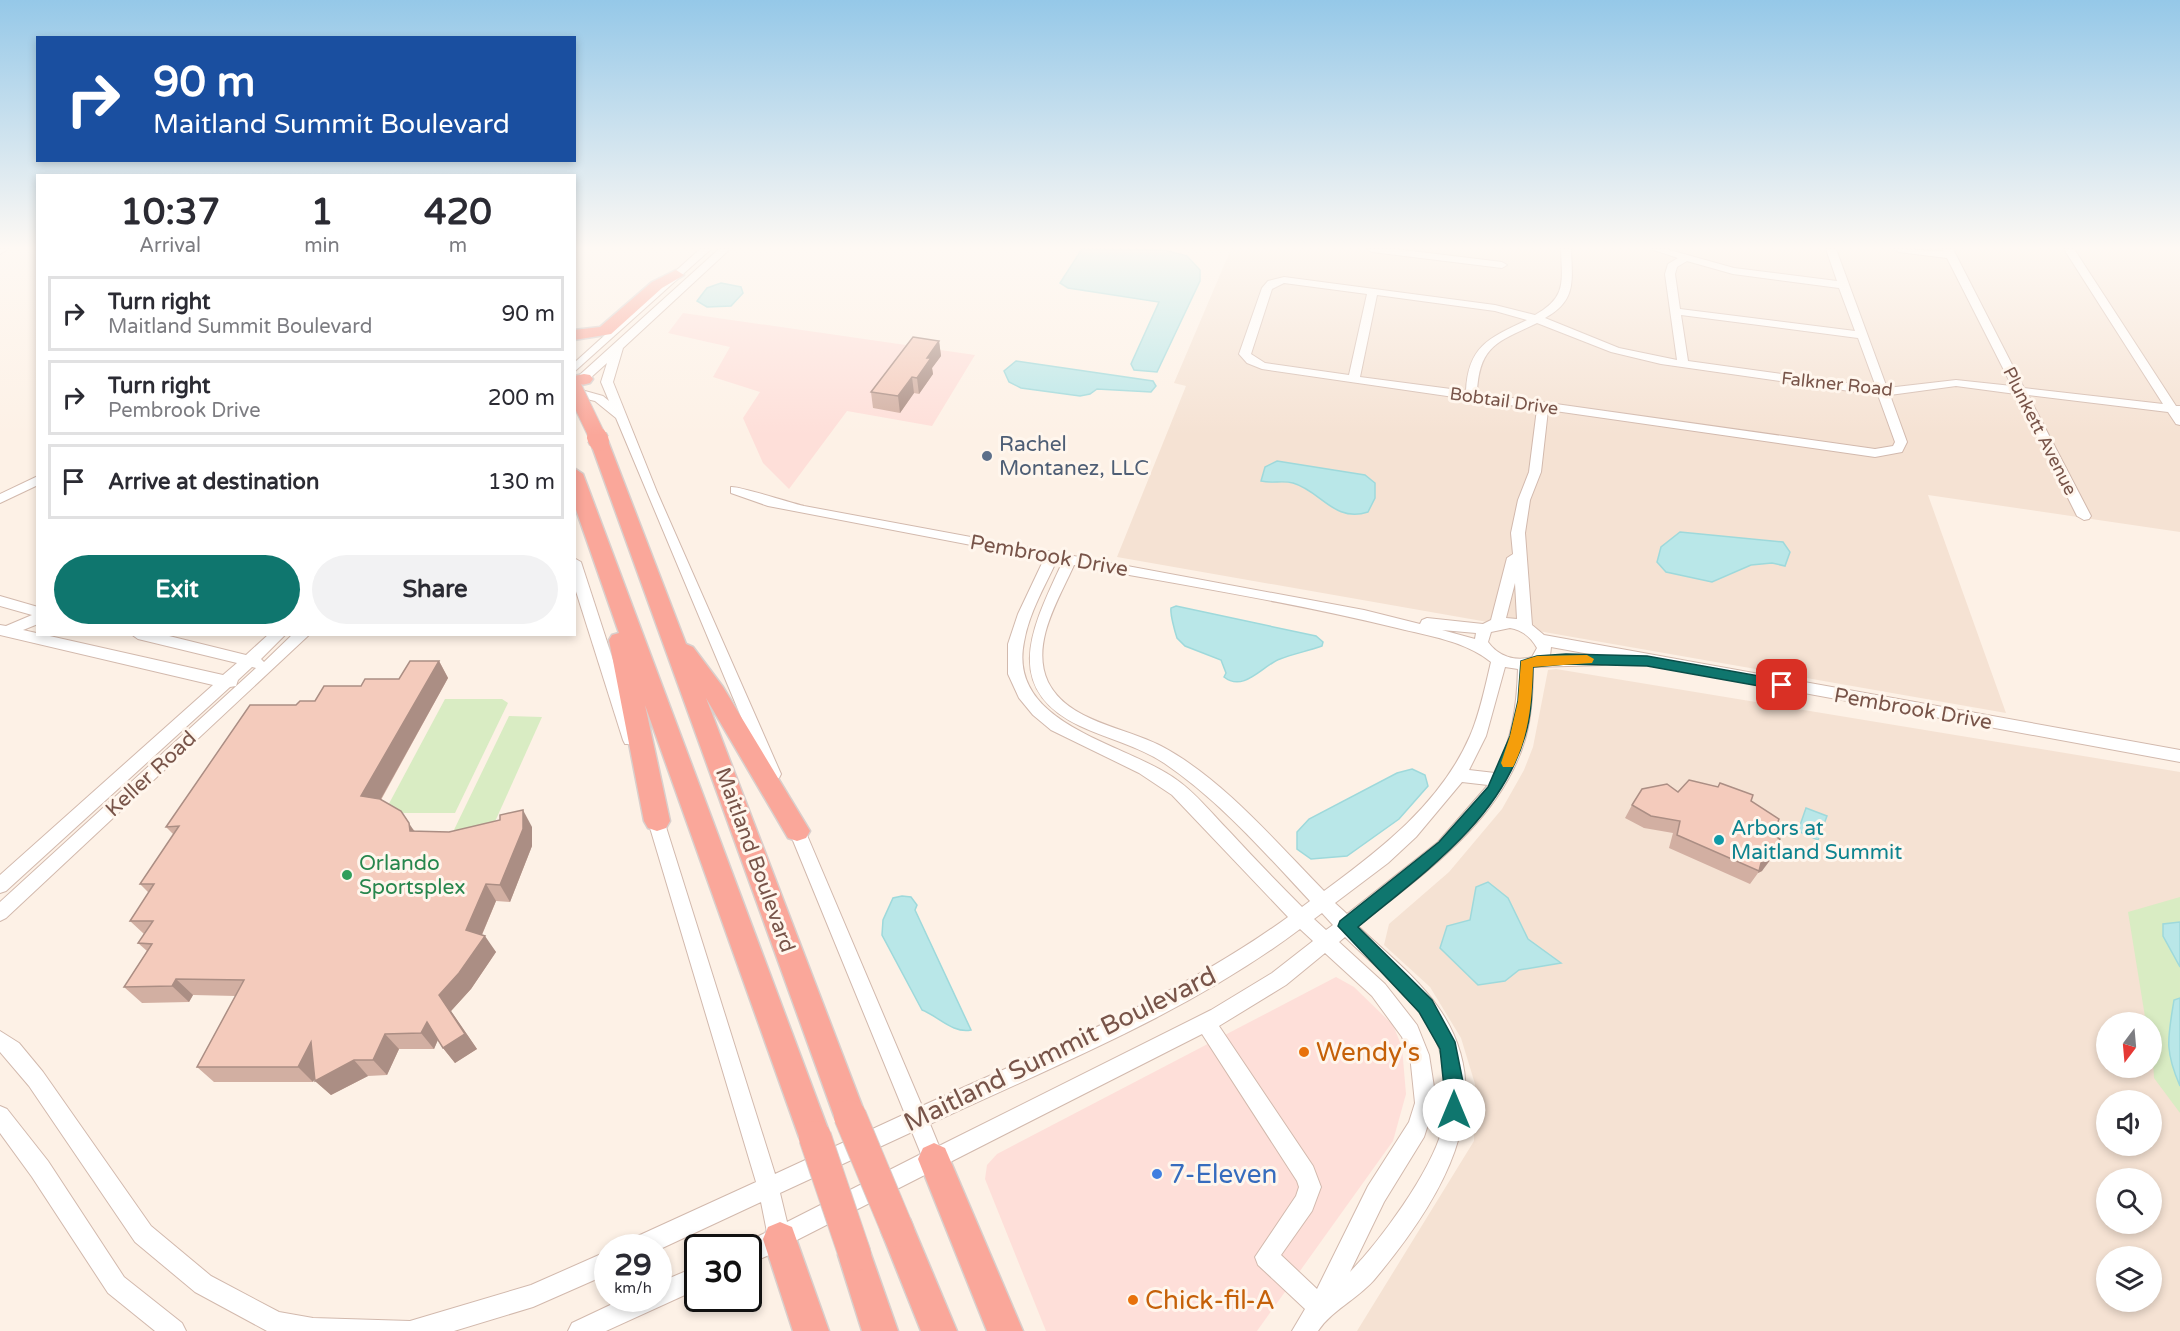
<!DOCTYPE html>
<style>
body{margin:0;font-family:"Varela Round",sans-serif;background:#f2f2f3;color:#2b2b33;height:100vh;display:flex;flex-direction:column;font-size:22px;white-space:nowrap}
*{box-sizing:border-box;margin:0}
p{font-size:20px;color:#7c7c81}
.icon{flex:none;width:33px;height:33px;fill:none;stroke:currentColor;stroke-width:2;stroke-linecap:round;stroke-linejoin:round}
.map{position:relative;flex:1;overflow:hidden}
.side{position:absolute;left:36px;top:174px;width:540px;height:462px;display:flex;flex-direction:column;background:#fff;border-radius:0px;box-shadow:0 3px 9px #0003}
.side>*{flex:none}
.hud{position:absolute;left:36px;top:36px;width:540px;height:126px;border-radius:0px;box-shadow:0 3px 9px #0003;background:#1a4fa0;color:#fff;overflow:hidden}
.needle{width:39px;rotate:196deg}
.controls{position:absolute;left:2096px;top:1012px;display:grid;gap:12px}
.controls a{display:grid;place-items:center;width:66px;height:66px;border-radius:50%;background:#fff;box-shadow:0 3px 9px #0003;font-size:30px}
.speed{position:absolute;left:594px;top:1234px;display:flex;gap:12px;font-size:30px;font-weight:700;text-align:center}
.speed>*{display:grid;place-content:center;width:78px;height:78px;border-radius:50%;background:#fff;box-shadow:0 3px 9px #0003;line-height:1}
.speed small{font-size:15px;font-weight:400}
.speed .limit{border:3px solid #111;border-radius:9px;background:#fff;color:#111}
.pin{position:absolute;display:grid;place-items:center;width:51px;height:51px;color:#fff;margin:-26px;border-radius:12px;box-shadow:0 3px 9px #0006}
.me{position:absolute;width:66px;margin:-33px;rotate:0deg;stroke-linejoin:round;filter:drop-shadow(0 0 4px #0008)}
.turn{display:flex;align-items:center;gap:21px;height:126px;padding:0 18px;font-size:27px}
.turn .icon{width:78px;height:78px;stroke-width:2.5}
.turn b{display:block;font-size:42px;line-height:51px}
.eta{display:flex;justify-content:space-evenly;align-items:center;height:102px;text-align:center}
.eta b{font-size:36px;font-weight:700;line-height:42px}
.cta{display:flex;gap:12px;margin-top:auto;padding:12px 18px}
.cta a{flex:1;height:69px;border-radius:36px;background:#0f766e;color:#fff;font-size:24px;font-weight:700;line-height:69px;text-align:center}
.cta a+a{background:#f2f2f3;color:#2b2b33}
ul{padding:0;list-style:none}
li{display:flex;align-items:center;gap:18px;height:75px;margin:0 12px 9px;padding:0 6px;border:3px solid #e1e1e2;border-radius:0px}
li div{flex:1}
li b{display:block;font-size:22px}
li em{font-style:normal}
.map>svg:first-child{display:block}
.residential{fill:#f5e2d3;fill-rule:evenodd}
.commercial{fill:#fedfd9}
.green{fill:#d9ecc3}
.water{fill:#b9e7e8;stroke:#9ed9db;stroke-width:1.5}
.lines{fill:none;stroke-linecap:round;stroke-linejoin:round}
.minor-casing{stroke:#d2b9ad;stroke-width:2}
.highway-casing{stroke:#d9cfcc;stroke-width:3}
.minor{fill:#fff;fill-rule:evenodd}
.highway{fill:#faa79a;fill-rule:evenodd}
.highway-bridge-far2-casing{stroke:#d9cfcc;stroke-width:18;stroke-linecap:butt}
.highway-bridge-far1-casing{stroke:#d9cfcc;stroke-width:22;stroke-linecap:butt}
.highway-bridge-casing{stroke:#d9cfcc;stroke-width:34;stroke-linecap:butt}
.highway-bridge-far2{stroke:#faa79a;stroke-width:16}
.highway-bridge-far1{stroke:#faa79a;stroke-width:20}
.highway-bridge{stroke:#faa79a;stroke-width:32}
.wall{fill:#d2afa2}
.shaded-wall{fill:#ab8e84}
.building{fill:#f4cbbc;stroke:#ab8e84;stroke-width:1.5}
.route{fill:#0f766e;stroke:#0a4d48;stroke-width:1.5}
.slow{fill:#f59e0b}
.service-dot{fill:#5c6f8a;stroke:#fff6ed;stroke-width:2}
.culture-dot{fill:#0f9aa8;stroke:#fff6ed;stroke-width:2}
.leisure-dot{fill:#2e9e5b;stroke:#fff6ed;stroke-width:2}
.food-dot{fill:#e8710a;stroke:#fff6ed;stroke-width:2}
.shop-dot{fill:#3f7fe0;stroke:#fff6ed;stroke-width:2}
.labels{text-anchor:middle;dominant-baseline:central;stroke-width:6;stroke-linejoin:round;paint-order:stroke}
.far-street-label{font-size:18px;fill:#785449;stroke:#fff6ed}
.service-label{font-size:21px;fill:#4e5e75;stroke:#fff6ed;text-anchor:start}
.street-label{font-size:21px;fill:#785449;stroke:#fff6ed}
.culture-label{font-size:21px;fill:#0d838f;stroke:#fff6ed;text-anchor:start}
.leisure-label{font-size:21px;fill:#27864d;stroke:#fff6ed;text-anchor:start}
.near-street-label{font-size:26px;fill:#785449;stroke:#fff6ed}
.near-food-label{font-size:26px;fill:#c56008;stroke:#fff6ed;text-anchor:start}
.near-shop-label{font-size:26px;fill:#366cbe;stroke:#fff6ed;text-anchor:start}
</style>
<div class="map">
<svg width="2180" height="1331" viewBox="0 0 2180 1331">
<rect width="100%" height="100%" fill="#fdf1e6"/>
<g class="residential">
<polygon points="1231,249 2180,249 2180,532 1928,495 2006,713 1117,557 1186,386 1174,383"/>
<path d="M1556,669L2180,772V1331H1357L1474,1141L1475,1084L1461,1038L1430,987L1384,945L1389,924L1449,872L1502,809L1524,770L1533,747L1548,670ZM2106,1023H2151V1068H2106ZM2106,1101H2151V1146H2106ZM2106,1179H2151V1224H2106ZM2106,1257H2151V1302H2106Z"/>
</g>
<g class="commercial">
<polygon points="683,313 975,355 932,426 847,411 789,489 763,463 743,418 760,392 713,377 730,347 668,333"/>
<polygon points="1336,977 1354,987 1393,1025 1402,1047 1406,1094 1393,1141 1257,1331 1046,1331 985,1179 987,1165 997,1154"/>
</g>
<g class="green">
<polygon points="445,699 502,699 508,703 455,813 384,813"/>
<polygon points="509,716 542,717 489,835 452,834"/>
<polygon points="2180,897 2180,1113 2154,1078 2151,1023 2146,1023 2128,912"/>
</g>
<g class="water">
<polygon points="1082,249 1164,250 1187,256 1200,270 1200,281 1157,372 1134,370 1131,364 1159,302 1068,288 1060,283"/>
<polygon points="721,283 741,287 743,293 731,306 707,307 697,301 707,288"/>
<polygon points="1016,361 1153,381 1156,386 1151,392 1097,389 1090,394 1080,396 1021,388 1009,382 1004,371"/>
<path d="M1277,461L1365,475L1375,483V498L1368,512C1334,523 1321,491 1293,483C1282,480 1272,484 1261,481L1265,467Z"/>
<polygon points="1680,532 1783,542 1790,552 1785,566 1772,563 1751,565 1712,582 1666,572 1657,562 1661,547"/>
<path d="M1176,606L1316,636L1323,642L1322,646C1308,651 1293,654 1280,659C1263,665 1244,693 1224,677L1226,673L1221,660L1185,646L1177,638C1175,632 1170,614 1171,608Z"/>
<polygon points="1412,769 1425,775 1428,786 1399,819 1347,856 1311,859 1297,849 1297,832 1309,819 1397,773"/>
<polygon points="1806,808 1827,816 1818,840 1798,831"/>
<polygon points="1488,882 1508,898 1528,939 1561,963 1519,970 1505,981 1478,985 1440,948 1447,926 1470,920 1476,887"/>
<path d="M902,896L911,897L917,905L915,910L971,1030C953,1034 938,1016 922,1010L882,935L883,920L893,898Z"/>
<polygon points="2180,922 2180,967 2163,936 2163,924"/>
<path d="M2180,998V1086C2164,1049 2168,1038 2174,1000Z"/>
</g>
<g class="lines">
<defs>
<g id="minor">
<polygon points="0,249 8,249 0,254"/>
<polygon points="700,249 711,249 574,372 574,363"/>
<path d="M719,249H730L623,348L613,382L657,492L781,774L779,778H767L765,774L616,418L595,401L574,396V380ZM607,363L601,382L609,401L603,396L578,389Z"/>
<polygon points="1367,249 1395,249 1502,262 1507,265 1502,268 1372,252"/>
<path d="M1561,249H1571C1572,281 1577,300 1545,318L1619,348L1677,360L1665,274L1668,264L1678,258L1651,249H1666L1734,268L1837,281L1826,249H1836L1887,388L1956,380L2012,386L1947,258L1899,252L1894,249L1944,251L1943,249H1953L2024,388L2163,404L2064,249H2074L2176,406H2180V425L2176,424L2168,412L2028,395L2091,516L2089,519L2084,520L2077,516L2016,394L1956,386L1890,395L1907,442L1902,452L1875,457L1548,410L1541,472L1530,500L1525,533L1532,625L1544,635L2180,750V762L1608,657L1609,660L1607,664L1602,665L1533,667C1533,691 1532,713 1526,736C1503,820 1423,874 1358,926C1385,952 1416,976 1438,1007C1505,1102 1437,1205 1374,1280C1356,1300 1332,1310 1318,1331H1292L1305,1309L1258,1265L1255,1257L1296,1196L1299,1187L1297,1181L1202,1034L789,1244L788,1247L748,1264V1248H739L740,1245L767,1232L761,1202L658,1250L626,1248L629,1240L756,1182L645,811L647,806L653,804L659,806L661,811L775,1174L905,1114L785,821L787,816L793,814L799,816L801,821L922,1106C1048,1049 1176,998 1288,917L1172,795L1139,773L1051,730L1033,715L1019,698L1008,674V644L1018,614L1044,559L768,506L731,493V487C739,486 791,503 804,506L1364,610L1420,624L1422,620L1427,618L1483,624L1491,620L1507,558L1513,554L1511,533L1518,500L1529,472L1537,409L1262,369L1247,363L1239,354L1262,288L1268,281L1284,277L1495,305L1535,315C1567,297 1562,282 1561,249ZM1687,261L1733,274L1839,288L1855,331L1680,309L1675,274L1677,267ZM1284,283L1367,294L1349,375L1265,363L1251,354L1272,289ZM1377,295L1495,311L1527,320C1489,338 1468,346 1466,391L1360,377ZM1681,315L1858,338L1876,387L1688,361ZM1537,323L1611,352L1661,364L1878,395L1895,442L1893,446L1875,449L1477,393C1479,345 1498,342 1537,323ZM1056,562L1062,563C1034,624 999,688 1080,726C1108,739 1138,746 1164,763C1219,800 1265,853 1310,901L1302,907C1277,882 1253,857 1229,831C1212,814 1197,794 1177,780C1127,743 1007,726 1024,642C1029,613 1044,588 1056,562ZM1074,565C1182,585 1291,602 1397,628C1429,636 1465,641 1491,662C1485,687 1480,713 1470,736C1441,803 1381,849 1324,891C1276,842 1222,778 1161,746C1125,727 1068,722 1048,682C1030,644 1059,599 1074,565ZM1515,583L1517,619L1506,618ZM1510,628C1522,630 1531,637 1537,648L1532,657C1515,662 1498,656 1488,642L1491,632ZM1442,630L1476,633L1475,639ZM1551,647L1595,655L1550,656ZM1505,667L1518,669C1517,706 1512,740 1495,773L1469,770L1486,736ZM1462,782L1488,785L1438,842L1347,914L1335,903L1388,863L1416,837ZM1322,913L1333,925L1326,930L1314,919ZM1300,929L1313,941L1272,973L1211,1010L939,1146L930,1124C1056,1065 1188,1013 1300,929ZM1345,937C1376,968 1414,996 1434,1036C1447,1062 1450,1102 1442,1130C1430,1173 1381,1240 1350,1272L1384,1202L1424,1137L1436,1100L1429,1055L1417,1025L1385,984L1339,942ZM1325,953L1372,996L1402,1037L1410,1055L1415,1103L1409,1122L1368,1186L1317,1289L1281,1255L1312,1211L1321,1187L1313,1166L1219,1026L1286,985ZM912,1132L921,1154L787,1222L780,1193Z"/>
<polygon points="38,476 38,485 0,503 0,494"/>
<polygon points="574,558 581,562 639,740 637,744 625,744 623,740 574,585"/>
<polygon points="0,596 38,607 38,624 23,630 223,675 237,663 138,639 131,634 161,634 246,655 269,634 286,634 261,659 264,662 293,634 310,634 6,918 0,921 0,902 256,668 252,667 238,680 236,686 230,687 6,891 0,893 0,875 213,685 0,635 0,625 6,626 32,615 0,606"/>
<polygon points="0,1031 19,1043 43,1072 151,1226 211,1276 279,1312 313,1318 410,1321 531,1285 608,1251 608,1274 533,1307 454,1331 267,1331 195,1292 135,1242 29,1086 0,1052"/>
<polygon points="0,1106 7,1109 48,1161 124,1277 182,1323 186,1331 155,1331 108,1293 32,1177 0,1133"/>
<polygon points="698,1266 698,1289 606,1331 568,1331 572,1323 623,1299 658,1299 658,1283"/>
</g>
<g id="highway">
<polygon points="676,270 684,275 662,288 611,334 574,340 574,330 600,327 652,282"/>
<polygon points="584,374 590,375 593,379 590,383 574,387 574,376"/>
<polygon points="599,436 608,441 686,644 693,647 723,687 810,831 806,838 797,841 788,838 706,698 866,1116 861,1127 850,1131 839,1127 834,1116 590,441"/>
<polygon points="574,468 583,474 831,1137 826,1148 815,1153 804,1148 799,1137 645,705 670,821 666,828 657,831 648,828 644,821 609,640 612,635 619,633 574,504"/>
<polygon points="934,1143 945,1148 1023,1331 987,1331 918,1159 923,1148"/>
<polygon points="898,1214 910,1219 957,1331 921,1331 881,1231 886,1219"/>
<polygon points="780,1222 792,1227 829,1331 793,1331 763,1239 768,1227"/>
<polygon points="855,1238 867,1243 898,1331 862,1331 838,1255 843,1243"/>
</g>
</defs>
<use href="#minor" class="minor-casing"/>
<use href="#highway" class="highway-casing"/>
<use href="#minor" class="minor"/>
<use href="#highway" class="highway"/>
<defs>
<polyline id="highway-bridge-far2" points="574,388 598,438"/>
<polyline id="highway-bridge-far1" points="597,437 599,441"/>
<g id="highway-bridge">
<polyline points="850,1116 898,1231"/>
<polyline points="815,1137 855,1255"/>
</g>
</defs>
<use href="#highway-bridge-far2" class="highway-bridge-far2-casing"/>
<use href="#highway-bridge-far1" class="highway-bridge-far1-casing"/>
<use href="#highway-bridge" class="highway-bridge-casing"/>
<use href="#highway-bridge-far2" class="highway-bridge-far2"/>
<use href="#highway-bridge-far1" class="highway-bridge-far1"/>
<use href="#highway-bridge" class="highway-bridge"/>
</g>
<g class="wall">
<polygon points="939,341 941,356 932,368 933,374 919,394 914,393 900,413 873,408 871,392"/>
<polygon points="439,661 448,678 381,800 415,831 449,832 532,827 532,846 510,902 496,901 482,935 496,952 471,989 451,1011 477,1049 455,1063 443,1048 438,1040 434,1049 399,1049 387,1075 368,1076 331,1095 315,1081 315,1078 313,1082 214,1082 197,1067 236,996 193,995 189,1002 142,1003 124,987 147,951 138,943 144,934 130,921 149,893 140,884 174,835 166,827 296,705 315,701 361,686 399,679"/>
<polygon points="1751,801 1773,835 1762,871 1758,873 1750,884 1669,848 1673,833 1644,828 1625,818 1632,805"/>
</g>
<g class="shaded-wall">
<polygon points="939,341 941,356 932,368 933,374 919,394 917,378 927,358"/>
<polygon points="912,377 914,393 900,413 898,396"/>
<polygon points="439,661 448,678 373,813 361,796"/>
<polygon points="523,810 532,827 532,846 510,902 500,885"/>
<polygon points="401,811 420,840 410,831"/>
<polygon points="1771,859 1762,871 1758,873 1761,863"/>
<polygon points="486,884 496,901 477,946 466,930"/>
<polygon points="485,936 496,952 471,989 451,1011 477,1049 455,1063 443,1048 439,995"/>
<polygon points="176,979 193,995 189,1002 172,986"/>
<polygon points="427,1022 439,1037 434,1049 421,1033"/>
<polygon points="385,1034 399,1049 387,1075 373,1060"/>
<polygon points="311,1042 326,1057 313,1082 298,1067"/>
<polygon points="354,1060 368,1076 331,1095 315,1081"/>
</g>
<g class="building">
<polygon points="913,337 939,341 927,358 931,358 917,378 912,377 898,396 871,392"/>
<polygon points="410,661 439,661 361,796 380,799 401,811 409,823 410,831 449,832 500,820 500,815 523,810 523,829 500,885 486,884 466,930 485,936 459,973 439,995 465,1034 443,1048 427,1022 421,1033 385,1034 373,1060 354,1060 315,1081 311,1042 298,1067 197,1067 244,980 176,979 172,986 124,987 152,944 138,943 153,921 130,921 154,884 140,884 179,826 166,827 250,705 296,705 300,701 315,701 324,686 361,686 365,679 399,679"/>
<polygon points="1689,780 1718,787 1720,783 1753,795 1751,801 1779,819 1773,835 1780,839 1771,859 1761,863 1759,871 1677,835 1680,821 1651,816 1632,805 1642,789 1667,784 1678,792"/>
</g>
<linearGradient id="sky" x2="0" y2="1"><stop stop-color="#95c8e8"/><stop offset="0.57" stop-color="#fef9f4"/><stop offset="1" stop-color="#fef9f4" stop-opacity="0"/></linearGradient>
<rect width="2180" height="435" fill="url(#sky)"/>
<path class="route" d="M1566,654L1647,656L1782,680L1789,685L1782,690L1647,666L1566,664L1533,667C1532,690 1532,713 1525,736C1500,821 1423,873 1358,927L1432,1000L1455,1042L1464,1087L1460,1116L1454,1119L1447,1116L1440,1049L1419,1012L1338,926L1340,921L1439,842L1488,787L1510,736L1518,701L1521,661L1537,656Z"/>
<path class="slow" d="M1587,655L1594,659L1592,663L1533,667C1532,701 1529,736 1513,767H1503L1501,763L1510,736L1518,701L1521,661L1537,656Z"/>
<circle class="service-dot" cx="987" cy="456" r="6"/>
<circle class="culture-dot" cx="1719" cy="840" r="6"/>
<circle class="leisure-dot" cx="347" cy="875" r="6"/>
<g class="food-dot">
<circle cx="1304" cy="1052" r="6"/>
<circle cx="1133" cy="1300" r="6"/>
</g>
<circle class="shop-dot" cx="1157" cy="1174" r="6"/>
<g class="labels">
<g class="far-street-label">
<text transform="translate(1837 384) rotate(6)">Falkner Road</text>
<text transform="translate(1504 401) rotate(8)">Bobtail Drive</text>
<text transform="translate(2040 431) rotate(63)">Plunkett Avenue</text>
</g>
<g class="service-label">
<text x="999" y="444">Rachel<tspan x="999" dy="24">Montanez, LLC</tspan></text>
</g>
<g class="street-label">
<text transform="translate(1049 556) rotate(10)">Pembrook Drive</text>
<text transform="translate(1913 709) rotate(10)">Pembrook Drive</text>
<text transform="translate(151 774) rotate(-43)">Keller Road</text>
<text transform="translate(755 860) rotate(70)">Maitland Boulevard</text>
</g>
<g class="culture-label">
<text x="1731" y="828">Arbors at<tspan x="1731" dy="24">Maitland Summit</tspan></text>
</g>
<g class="leisure-label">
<text x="359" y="863">Orlando<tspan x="359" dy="24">Sportsplex</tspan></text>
</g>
<g class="near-street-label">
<text transform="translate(1060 1049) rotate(-26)">Maitland Summit Boulevard</text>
</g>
<g class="near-food-label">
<text x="1316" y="1052">Wendy's</text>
<text x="1145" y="1300">Chick-fil-A</text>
</g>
<g class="near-shop-label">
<text x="1169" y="1174">7-Eleven</text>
</g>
</g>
</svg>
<div class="controls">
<a><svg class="needle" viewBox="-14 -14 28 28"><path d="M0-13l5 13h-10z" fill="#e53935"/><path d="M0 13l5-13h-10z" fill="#7c7c81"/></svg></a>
<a><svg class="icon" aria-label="sound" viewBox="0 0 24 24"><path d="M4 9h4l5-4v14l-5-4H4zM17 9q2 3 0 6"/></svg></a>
<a><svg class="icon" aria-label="search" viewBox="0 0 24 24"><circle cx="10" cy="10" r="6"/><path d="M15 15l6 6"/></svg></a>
<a><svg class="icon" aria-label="layers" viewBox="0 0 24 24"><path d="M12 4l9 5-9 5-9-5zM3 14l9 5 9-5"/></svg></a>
</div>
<div class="speed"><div>29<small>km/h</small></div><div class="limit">30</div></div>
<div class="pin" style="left:1782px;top:685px;background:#d93025"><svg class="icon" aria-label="arrive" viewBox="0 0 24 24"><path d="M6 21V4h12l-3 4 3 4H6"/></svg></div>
<svg class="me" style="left:1454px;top:1110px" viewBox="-20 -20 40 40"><circle r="19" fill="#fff"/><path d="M0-13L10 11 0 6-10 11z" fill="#0f766e"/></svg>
<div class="hud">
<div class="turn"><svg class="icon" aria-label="right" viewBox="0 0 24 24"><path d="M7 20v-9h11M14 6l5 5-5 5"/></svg><div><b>90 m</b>Maitland Summit Boulevard</div></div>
</div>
<section class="side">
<div class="eta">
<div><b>10:37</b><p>Arrival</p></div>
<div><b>1</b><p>min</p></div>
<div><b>420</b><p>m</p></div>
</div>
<ul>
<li><svg class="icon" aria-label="right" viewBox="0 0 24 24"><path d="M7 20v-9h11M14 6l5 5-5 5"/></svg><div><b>Turn right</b><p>Maitland Summit Boulevard</p></div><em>90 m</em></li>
<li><svg class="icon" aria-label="right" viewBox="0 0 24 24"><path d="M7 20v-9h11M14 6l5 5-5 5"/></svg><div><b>Turn right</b><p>Pembrook Drive</p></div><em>200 m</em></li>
<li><svg class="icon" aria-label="arrive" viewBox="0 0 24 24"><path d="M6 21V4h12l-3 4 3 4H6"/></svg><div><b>Arrive at destination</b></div><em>130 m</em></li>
</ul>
<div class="cta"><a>Exit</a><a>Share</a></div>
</section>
</div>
